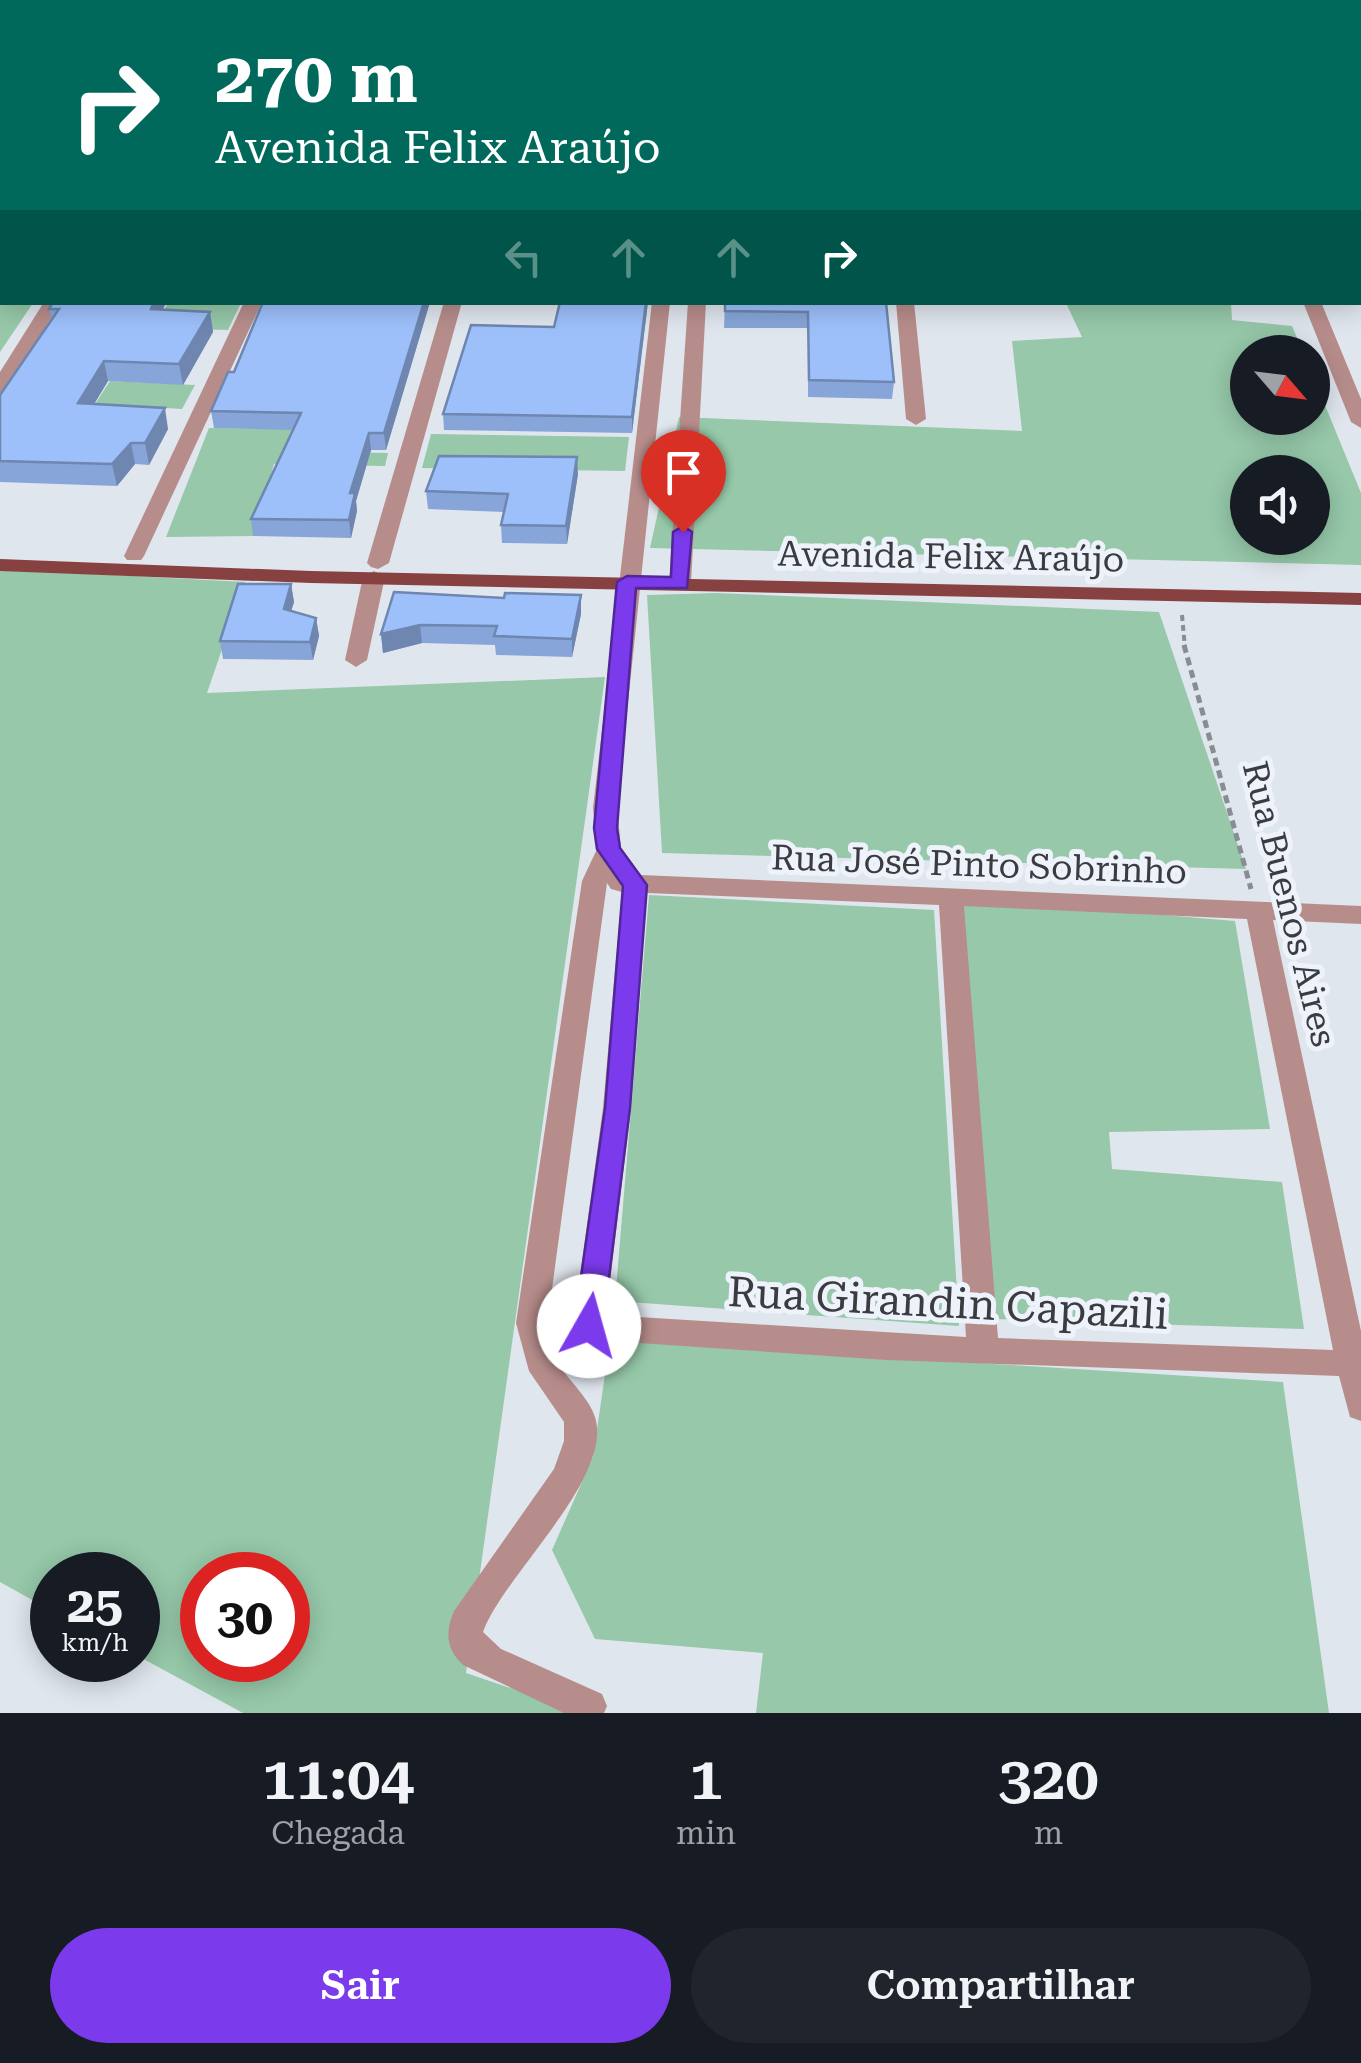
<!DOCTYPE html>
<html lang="pt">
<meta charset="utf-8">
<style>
body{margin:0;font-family:"Roboto Serif",serif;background:#20242c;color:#f1f3f6;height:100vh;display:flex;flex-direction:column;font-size:38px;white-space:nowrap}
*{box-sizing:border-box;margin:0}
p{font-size:32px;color:#9ea1a6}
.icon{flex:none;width:55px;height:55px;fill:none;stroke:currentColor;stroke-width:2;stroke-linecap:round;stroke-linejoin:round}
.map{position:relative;height:1713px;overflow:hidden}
.side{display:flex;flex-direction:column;background:#171b24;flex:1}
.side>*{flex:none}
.top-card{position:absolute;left:0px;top:0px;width:1362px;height:305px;box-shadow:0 5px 25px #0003;background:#00695c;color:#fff;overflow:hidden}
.needle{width:65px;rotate:118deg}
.fabs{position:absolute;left:1230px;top:335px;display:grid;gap:20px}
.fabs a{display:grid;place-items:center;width:100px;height:100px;border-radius:50%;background:#171b24;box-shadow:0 5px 25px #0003;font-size:50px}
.speed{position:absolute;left:30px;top:1552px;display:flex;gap:20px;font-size:50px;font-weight:700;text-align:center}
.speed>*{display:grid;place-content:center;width:130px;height:130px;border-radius:50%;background:#171b24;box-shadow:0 5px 25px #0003;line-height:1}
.speed small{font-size:25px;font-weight:400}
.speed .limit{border:15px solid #d22;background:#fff;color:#111}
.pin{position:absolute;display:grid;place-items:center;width:85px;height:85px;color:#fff;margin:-102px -42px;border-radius:50% 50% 50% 0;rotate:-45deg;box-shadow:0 0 10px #0007}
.pin .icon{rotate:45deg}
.me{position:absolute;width:110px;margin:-55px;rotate:7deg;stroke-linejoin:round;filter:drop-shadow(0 0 8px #0008)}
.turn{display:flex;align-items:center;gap:35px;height:210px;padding:0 50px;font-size:45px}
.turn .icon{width:130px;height:130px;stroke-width:2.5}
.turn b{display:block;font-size:70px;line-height:85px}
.lanes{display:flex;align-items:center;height:95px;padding:0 50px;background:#0003;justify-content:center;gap:50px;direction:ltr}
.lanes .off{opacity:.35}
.eta{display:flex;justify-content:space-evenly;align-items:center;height:170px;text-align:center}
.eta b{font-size:60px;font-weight:600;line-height:70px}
.primary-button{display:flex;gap:20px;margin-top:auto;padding:20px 50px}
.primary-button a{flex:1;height:115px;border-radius:60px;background:#7c3aed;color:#fff;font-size:40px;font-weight:600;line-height:115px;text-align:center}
.primary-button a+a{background:#20242c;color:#f1f3f6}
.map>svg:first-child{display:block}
.green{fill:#96c8a9;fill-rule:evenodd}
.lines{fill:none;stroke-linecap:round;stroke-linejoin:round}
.path-far1{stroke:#898d92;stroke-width:4;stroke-dasharray:6 4;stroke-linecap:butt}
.path{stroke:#898d92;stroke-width:5;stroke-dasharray:8 5;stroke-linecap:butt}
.minor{fill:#b78d8b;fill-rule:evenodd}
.major{fill:#884141;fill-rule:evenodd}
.wall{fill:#87a5d8}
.shaded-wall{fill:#6e86b0}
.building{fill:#9dc0fb;stroke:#6e86b0;stroke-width:2.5}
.route{fill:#7c3aed;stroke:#51269a;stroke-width:2.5}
.labels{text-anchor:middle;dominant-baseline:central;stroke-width:10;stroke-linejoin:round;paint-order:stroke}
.street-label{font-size:35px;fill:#3a3c3f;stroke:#eef3fb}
.near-street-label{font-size:42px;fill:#3a3c3f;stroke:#eef3fb}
</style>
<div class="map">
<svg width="1361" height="1713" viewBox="0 0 1361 1713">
<rect width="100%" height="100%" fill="#e0e6ee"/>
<g class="green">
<polygon points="0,276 2,302 33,303 0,352"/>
<polygon points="168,303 241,303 228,330 155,328"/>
<path d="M1066,303H1231L1232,320L1292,326L1303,352H1248V418H1312L1313,376L1361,493V565L650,548L679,417L1022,431L1012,341L1082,337ZM1248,472H1312V538H1248Z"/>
<polygon points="110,381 195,385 182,409 95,404"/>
<polygon points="209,428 299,429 293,451 388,453 385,466 274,464 253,536 166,537"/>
<polygon points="431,434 629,437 625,471 422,468"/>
<path d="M0,569L245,582L207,693L605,677L466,1673L584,1713H243L138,1656V1575H52V1611L0,1582ZM202,1575H288V1660H202Z"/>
<polygon points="717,593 1159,612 1246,869 662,853 647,595"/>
<polygon points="649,895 934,910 959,1326 615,1301"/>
<polygon points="985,900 1235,921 1270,1129 1109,1132 1112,1169 1282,1182 1304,1329 995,1319 952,908"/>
<polygon points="610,1340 1283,1382 1329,1713 756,1713 763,1653 595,1639 552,1550 593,1457"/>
</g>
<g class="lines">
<polyline class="path-far1" points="1182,615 1185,648"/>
<polyline class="path" points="1184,645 1251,889"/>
<g class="minor">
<polygon points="531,0 545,0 545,2 532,2"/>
<polygon points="692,0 706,0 706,2 693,2"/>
<polygon points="721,0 735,0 735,2 722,2"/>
<polygon points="881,0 895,0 895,2 882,2"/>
<polygon points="1036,0 1050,0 1051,2 1038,2"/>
<polygon points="1196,0 1210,0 1212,2 1198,2"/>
<polygon points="1331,0 1349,0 1351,2 1330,2"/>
<rect x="0" y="266" width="2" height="10"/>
<rect x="1360" y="267" width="1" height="10"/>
<polygon points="44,302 61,302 9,387 0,393 0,372"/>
<polygon points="244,302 262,302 144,556 141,560 127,560 124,556"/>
<polygon points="444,302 462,302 389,563 378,569 371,567 367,563"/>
<path d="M652,302H670L617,808L621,848L641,875L1361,906V924L1273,920L1361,1331V1421L1350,1417L1339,1376L887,1360L595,1340L564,1372C574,1385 590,1401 595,1417C614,1478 503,1576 483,1632L501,1649L602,1694L607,1706L604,1713H564L463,1665C446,1649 445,1632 454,1611L554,1469L564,1441V1422L529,1371L516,1323L582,881L597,849L593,808ZM607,883L611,889L622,892L603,1108L575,1313L549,1311ZM647,893L939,905L966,1337L606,1315L631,1108ZM964,906L1247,919L1333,1350L998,1338Z"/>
<polygon points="688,302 706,302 691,583 680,589 669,583"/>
<polygon points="896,302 914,302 926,419 916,425 906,419"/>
<polygon points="1303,302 1321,302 1361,399 1361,428 1351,422"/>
<polygon points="374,571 385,577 367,660 356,667 345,660 363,577"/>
</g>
<g class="major">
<polygon points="1329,0 1350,0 1352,2 1331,2"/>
<polygon points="0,559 311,571 1361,593 1361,605 311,583 0,571"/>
</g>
</g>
<g class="wall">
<polygon points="0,0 2,2 2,262 0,262"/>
<polygon points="53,302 166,302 163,309 210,312 213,332 183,385 108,381 94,404 168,429 149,465 135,464 117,486 0,482 0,395 52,320 49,309"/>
<polygon points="263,302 430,302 386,450 371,450 356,501 357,511 351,538 253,536 251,519 293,430 214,428 211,411 234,372"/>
<polygon points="648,302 632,433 444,430 443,414 554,327"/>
<polygon points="725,302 886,302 894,382 892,399 808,397 808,328 724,328"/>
<polygon points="578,474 567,544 502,543 501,525 504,512 428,509 426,491"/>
<polygon points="291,584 294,602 291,611 316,618 319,636 313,660 223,659 220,641"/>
<polygon points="581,595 581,614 572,657 496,655 495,645 422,643 383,653 381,634 504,598"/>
</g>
<g class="shaded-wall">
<polygon points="154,302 166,302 155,329 151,309"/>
<polygon points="424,302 430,302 386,450 384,433"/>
<polygon points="646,302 648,302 632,433 632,417"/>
<polygon points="210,312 213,332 183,385 179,364"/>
<polygon points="104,361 108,381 82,424 78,403"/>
<polygon points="165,408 168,429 149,465 145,443"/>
<polygon points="369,433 371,450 356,501 357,511 351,538 349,520 350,493"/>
<polygon points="131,443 135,464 117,486 112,464"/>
<polygon points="577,457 578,474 567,544 566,526"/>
<polygon points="291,584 294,602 286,627 284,609"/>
<polygon points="581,595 581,614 572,657 572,639"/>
<polygon points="316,618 319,636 313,660 310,642"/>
<polygon points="420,625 422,643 383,653 381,634"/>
</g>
<g class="building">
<polygon points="0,0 362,0 361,2 2,2 2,201 1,202 2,202 2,242 0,242 0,164 2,158 0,158"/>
<polygon points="53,302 154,302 151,309 210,312 179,364 104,361 78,403 165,408 145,443 131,443 112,464 0,461 0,395 59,309 49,309"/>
<polygon points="263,302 424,302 384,433 369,433 350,493 355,493 349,520 251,519 301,413 211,411 228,372 234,372"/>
<polygon points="560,302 646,302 632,417 443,414 471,325 554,327"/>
<polygon points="725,302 886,302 894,382 809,380 808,312 725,311"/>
<polygon points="439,456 577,457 566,526 501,525 508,494 426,491"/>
<polygon points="238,584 291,584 284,609 316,618 310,642 220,641"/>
<polygon points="394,592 504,598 505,593 581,595 572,639 494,636 497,626 420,625 381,634"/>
</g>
<polygon class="route" points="683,526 692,532 687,588 636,588 617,828 620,848 647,885 630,1108 603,1326 599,1334 579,1334 574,1326 605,1108 623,886 597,849 594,828 617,582 627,576 671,577 673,532"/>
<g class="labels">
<g class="street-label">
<text transform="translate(951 557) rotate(1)">Avenida Felix Araújo</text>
<text transform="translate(979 865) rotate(2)">Rua José Pinto Sobrinho</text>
<text transform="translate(1289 904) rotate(76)">Rua Buenos Aires</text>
</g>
<g class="near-street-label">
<text transform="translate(948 1303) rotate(3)">Rua Girandin Capazili</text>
</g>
</g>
</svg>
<div class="fabs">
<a><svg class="needle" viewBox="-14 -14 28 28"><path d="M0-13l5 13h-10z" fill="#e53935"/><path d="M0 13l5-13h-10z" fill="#9ea1a6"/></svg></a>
<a><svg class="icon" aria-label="sound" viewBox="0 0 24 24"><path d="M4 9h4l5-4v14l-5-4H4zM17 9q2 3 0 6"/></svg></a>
</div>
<div class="speed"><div>25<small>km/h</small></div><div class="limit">30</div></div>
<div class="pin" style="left:683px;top:532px;background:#d93025"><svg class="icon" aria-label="arrive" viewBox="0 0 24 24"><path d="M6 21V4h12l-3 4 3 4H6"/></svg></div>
<svg class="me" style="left:589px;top:1326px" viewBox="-20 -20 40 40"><circle r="19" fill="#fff"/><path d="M0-13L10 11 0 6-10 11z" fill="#7c3aed"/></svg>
<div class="top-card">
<div class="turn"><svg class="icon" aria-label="right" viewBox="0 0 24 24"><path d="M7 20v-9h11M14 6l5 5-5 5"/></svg><div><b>270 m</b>Avenida Felix Araújo</div></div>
<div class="lanes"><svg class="icon off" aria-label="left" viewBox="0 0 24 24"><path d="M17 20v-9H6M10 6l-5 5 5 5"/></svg><svg class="icon off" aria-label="ahead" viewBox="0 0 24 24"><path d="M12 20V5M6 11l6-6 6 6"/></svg><svg class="icon off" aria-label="ahead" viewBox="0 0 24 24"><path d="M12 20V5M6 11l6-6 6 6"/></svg><svg class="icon" aria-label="right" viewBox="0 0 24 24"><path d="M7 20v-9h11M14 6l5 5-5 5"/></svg></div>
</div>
</div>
<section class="side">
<div class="eta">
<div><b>11:04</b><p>Chegada</p></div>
<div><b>1</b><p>min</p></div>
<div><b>320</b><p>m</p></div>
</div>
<div class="primary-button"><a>Sair</a><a>Compartilhar</a></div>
</section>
